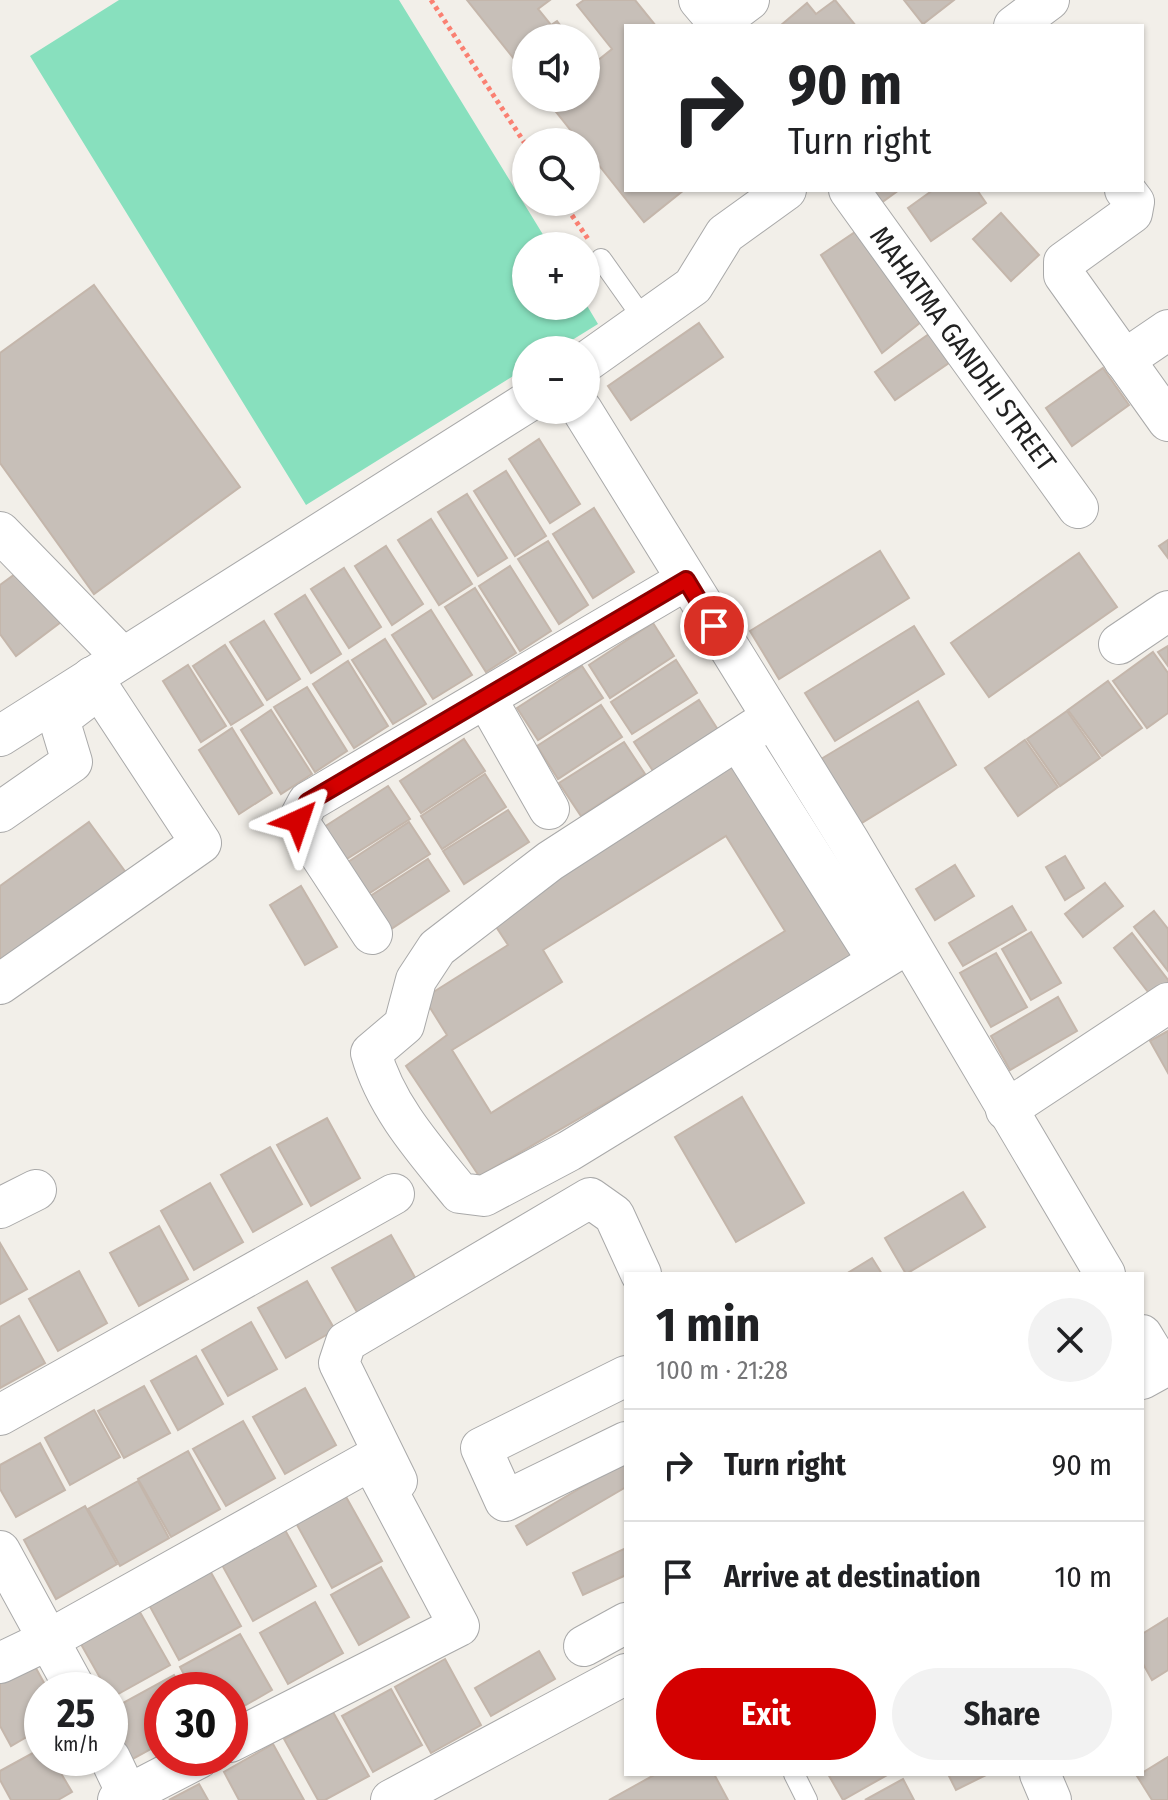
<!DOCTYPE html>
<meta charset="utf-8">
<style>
body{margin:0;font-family:"Fira Sans Condensed",sans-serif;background:#f2f2f2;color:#202124;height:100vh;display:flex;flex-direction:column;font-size:30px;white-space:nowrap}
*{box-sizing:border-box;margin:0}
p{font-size:26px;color:#757577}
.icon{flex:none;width:44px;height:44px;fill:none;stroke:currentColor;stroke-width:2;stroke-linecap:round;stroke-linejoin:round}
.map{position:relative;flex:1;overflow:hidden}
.drawer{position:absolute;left:624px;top:1272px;width:520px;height:504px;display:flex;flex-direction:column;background:#fff;border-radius:0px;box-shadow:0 2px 6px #0004}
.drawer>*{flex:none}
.top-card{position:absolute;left:624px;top:24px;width:520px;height:168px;border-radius:0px;box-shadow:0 2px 6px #0004;background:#fff;color:#202124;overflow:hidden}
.controls{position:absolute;left:512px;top:24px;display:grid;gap:16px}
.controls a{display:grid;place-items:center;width:88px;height:88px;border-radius:50%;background:#fff;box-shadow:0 2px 6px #0004;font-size:40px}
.speed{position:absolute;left:24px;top:1672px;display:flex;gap:16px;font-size:40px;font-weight:700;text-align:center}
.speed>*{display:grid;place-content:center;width:104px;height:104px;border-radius:50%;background:#fff;box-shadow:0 2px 6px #0004;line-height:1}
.speed small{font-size:20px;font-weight:400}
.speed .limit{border:12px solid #d22;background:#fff;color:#111}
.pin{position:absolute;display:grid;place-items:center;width:68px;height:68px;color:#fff;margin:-34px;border:4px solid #fff;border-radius:50%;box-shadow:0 2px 8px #0007}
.me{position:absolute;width:88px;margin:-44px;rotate:42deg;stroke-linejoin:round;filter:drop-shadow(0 0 6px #0008)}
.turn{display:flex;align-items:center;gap:28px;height:168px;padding:0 32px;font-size:36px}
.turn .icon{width:104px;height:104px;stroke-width:2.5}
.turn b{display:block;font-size:56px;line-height:68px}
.round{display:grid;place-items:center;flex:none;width:84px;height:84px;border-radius:42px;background:#f2f2f2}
.overview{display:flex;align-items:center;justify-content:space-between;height:136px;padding:0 32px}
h1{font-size:48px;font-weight:700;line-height:60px}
.action{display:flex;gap:16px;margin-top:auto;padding:16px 32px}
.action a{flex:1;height:92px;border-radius:48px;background:#d40000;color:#fff;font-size:32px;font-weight:700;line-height:92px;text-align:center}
.action a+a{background:#f2f2f2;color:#202124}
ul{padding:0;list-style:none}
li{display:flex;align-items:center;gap:24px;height:112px;padding:0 32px;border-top:2px solid #e0e0e0}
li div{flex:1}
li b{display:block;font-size:30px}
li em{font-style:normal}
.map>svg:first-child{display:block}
.pitch{fill:#88e0be}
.building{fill:#c7bfb8;stroke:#c4b6ab;stroke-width:2;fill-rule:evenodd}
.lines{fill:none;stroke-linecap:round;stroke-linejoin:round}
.service-casing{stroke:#a9a9a9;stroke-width:22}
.minor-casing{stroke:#a9a9a9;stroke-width:42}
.path{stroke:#fa8072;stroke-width:5;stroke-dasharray:4 4;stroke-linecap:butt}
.service{stroke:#fff;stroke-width:20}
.minor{stroke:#fff;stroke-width:40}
.route-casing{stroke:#8a0000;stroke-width:20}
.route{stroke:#d40000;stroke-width:14}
.labels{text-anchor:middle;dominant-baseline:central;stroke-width:8;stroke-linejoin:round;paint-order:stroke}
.street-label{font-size:28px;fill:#222;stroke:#fff}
</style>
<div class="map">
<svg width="1168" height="1800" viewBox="0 0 1168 1800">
<rect width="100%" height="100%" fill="#f2efe9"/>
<polygon class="pitch" points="119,0 399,0 550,246 526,246 526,306 586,304 598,324 556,350 526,350 526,368 306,505 30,56"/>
<g class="building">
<polygon points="467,0 550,0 538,9 551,25 557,21 570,38 526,38 526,74"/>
<polygon points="584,0 635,0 656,26 626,26 626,190 684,190 644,222 586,149 586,142 580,142 545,98 586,98 586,57 592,65 612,49 577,5"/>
<polygon points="835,0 856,26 780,26 807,3 816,14"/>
<polygon points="904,0 954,0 923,24"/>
<polygon points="872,190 899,190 881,203"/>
<polygon points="933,190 977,190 986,203 931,241 908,208"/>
<polygon points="1001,213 1039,255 1011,281 973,239"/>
<polygon points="864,226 926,318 882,353 821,255"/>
<polygon points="94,285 240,487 94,594 0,463 0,353"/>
<polygon points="699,323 723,357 631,420 608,386"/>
<polygon points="929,334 949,363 895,400 875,372"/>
<polygon points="1103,368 1129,405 1072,446 1046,408"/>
<polygon points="539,439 580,504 550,523 509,459"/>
<polygon points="506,471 546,536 515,556 474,491"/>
<polygon points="467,494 507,558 478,576 438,512"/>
<polygon points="594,508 634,572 593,598 553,534"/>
<polygon points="431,519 472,584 439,605 398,540"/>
<polygon points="1168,540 1168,558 1159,546"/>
<polygon points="548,541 588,605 559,624 518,559"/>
<polygon points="386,546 423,604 392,625 355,566"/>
<polygon points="880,551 909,598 779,679 750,631"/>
<polygon points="1079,553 1117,607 989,697 951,643"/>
<polygon points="510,566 551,631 520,651 479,586"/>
<polygon points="344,568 381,627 349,648 311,589"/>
<polygon points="22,569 61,622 16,656 0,634 0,585"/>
<polygon points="475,588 516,653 486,672 445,607"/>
<polygon points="305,595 341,654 311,673 275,614"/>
<polygon points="431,610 472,675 433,699 392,635"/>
<polygon points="264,621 300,679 267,700 230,642"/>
<polygon points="653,623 674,656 610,698 589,665"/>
<polygon points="914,626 944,674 835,741 805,693"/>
<polygon points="385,639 426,704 393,724 352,660"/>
<polygon points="225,645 263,705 231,725 193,666"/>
<polygon points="1168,646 1168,666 1158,652"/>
<polygon points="1153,652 1168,673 1168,713 1147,728 1113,681"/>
<polygon points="676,660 697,693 632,734 611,702"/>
<polygon points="348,661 388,726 354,748 313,684"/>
<polygon points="188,665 226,726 201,742 163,681"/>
<polygon points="582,666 603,698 538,740 517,708"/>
<polygon points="1108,681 1142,728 1102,756 1068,710"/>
<polygon points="307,687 347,751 315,772 274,707"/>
<polygon points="699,700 720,733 655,774 634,742"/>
<polygon points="918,701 956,765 860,824 821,759"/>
<polygon points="601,705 622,737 558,779 537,746"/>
<polygon points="271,710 312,774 281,794 241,730"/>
<polygon points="1067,711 1100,758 1060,786 1027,739"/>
<polygon points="232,728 272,793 239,814 199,750"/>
<polygon points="464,739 485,771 421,813 400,781"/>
<polygon points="1025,740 1058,787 1018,816 985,768"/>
<polygon points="624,742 645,774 581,816 559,783"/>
<path d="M738,754L864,955L479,1176L406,1066L447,1035L424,998L508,945L491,919ZM726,836L785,931L491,1113L452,1050L562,982L543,950Z"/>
<polygon points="485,774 506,807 442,849 421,816"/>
<polygon points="388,786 410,819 345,860 324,827"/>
<polygon points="508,810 529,842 464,884 443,851"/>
<polygon points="89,822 127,874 0,966 0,886"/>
<polygon points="409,822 430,854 365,896 345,864"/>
<polygon points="1065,856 1084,888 1065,900 1046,867"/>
<polygon points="428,859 449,891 385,933 364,900"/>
<polygon points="955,865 974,896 935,920 916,889"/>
<polygon points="1105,883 1123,906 1083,937 1065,914"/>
<polygon points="301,886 337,947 305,965 270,905"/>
<polygon points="1012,906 1026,930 963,966 949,943"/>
<polygon points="1154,911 1168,929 1168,971 1134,927"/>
<polygon points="1031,932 1061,983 1031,1000 1002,949"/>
<polygon points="1132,933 1168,980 1168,985 1152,997 1114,948"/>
<polygon points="996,953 1027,1007 991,1027 960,973"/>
<polygon points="1058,997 1077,1031 1010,1070 991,1036"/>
<polygon points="1168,1031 1168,1073 1150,1041"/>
<polygon points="742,1097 804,1203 736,1242 675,1137"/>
<polygon points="327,1118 360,1178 311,1206 277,1145"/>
<polygon points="270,1147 302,1204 253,1232 221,1175"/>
<polygon points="210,1183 243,1242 194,1270 161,1211"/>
<polygon points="963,1192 985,1227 906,1274 885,1238"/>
<polygon points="159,1226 188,1279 139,1306 110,1253"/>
<polygon points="391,1235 417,1281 358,1314 332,1268"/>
<polygon points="0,1243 27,1289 0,1304"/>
<polygon points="872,1258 882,1274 846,1274"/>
<polygon points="79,1271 107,1323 58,1351 29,1299"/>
<polygon points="307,1281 335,1330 286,1358 258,1308"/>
<polygon points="19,1316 45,1363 0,1388 0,1327"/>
<polygon points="251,1322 277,1369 228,1396 202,1350"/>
<polygon points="196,1356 223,1404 178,1430 151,1381"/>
<polygon points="144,1386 170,1433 124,1458 98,1411"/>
<polygon points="305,1388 336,1445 285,1474 253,1417"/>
<polygon points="94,1410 120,1457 70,1485 45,1438"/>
<polygon points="243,1421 275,1478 226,1506 193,1449"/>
<polygon points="40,1443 65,1490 16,1517 0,1489 0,1465"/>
<polygon points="188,1451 220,1509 171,1537 138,1479"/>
<polygon points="626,1461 626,1487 527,1545 516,1526"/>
<polygon points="138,1481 169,1538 120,1566 88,1509"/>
<polygon points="345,1495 382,1561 332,1588 296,1523"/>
<polygon points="85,1506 117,1564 56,1599 24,1540"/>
<polygon points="285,1530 316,1586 253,1621 222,1565"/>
<polygon points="626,1548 626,1575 583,1595 573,1573"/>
<polygon points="381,1567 409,1617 359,1645 331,1595"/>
<polygon points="209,1569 241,1626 179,1660 148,1603"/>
<polygon points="315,1602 343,1653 288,1684 260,1633"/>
<polygon points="137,1607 170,1665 111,1698 110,1690 107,1690 78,1639"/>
<polygon points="1168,1618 1168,1670 1152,1680 1142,1662 1142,1634"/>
<polygon points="240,1634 272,1690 230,1714 230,1690 192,1690 180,1667"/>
<polygon points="539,1651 555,1679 491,1716 475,1688"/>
<polygon points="445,1659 481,1725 431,1753 395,1687"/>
<polygon points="32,1661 48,1690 42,1690 42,1728 11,1746 0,1726 0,1679"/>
<polygon points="174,1675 183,1690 162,1690 162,1743 131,1760 110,1722 110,1710"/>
<polygon points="391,1689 422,1745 373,1772 342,1716"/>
<polygon points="333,1712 369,1776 325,1800 318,1800 284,1739"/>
<polygon points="273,1744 304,1800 239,1800 224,1772"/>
<polygon points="42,1748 42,1758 52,1758 72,1792 58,1800 11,1800 0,1780 0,1771"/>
<polygon points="1168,1757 1168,1800 1152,1800 1137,1776"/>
<polygon points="656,1774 714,1774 728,1800 609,1800"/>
<polygon points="828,1774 889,1774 843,1800"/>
<polygon points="948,1774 988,1774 956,1790"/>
<polygon points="903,1779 914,1800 865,1800"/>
<polygon points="199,1784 208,1800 169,1800"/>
</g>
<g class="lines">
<defs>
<g id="service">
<polyline points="601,259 645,321"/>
<polyline points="794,1774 807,1800"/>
</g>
<g id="minor">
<polyline points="699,0 716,20 725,18 749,0"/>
<polyline points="1014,26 1049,0"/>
<polyline points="849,190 1078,508"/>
<polyline points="1125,190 1134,202 1132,213 1064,262 1064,275 1168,421"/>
<polyline points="1124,360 1168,330"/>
<polyline points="586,362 693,286 725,234 786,190"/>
<polyline points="582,410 849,841 1105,1274"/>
<polyline points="0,532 122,657"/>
<polyline points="1119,644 1168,611"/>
<polyline points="486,698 549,809"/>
<path d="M771,718L550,861L437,948L416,980L404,1025L371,1053C386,1107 425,1150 460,1193L484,1196L569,1151L907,944"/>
<polyline points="0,736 526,403"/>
<polyline points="738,740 878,961"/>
<polyline points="0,812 72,762 59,719 93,693"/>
<polyline points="372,934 298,821 308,802 686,580"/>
<polyline points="0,984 201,843 92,677"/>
<polyline points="1006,1110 1168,1003"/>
<polyline points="0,1208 36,1190"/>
<polyline points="1142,1335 1162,1368 1142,1379"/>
<polyline points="626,1376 481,1448 505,1501 626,1442"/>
<polyline points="0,1415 394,1194"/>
<polyline points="397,1481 339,1363 346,1342 590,1198 614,1215 641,1274"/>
<polyline points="0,1551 76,1690"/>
<polyline points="584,1646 626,1623"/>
<polyline points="0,1663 50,1639 371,1460 459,1626 230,1742"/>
<polyline points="110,1758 130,1800"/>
<polyline points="1040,1774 1051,1800"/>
<polyline points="118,1800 199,1758"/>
<polyline points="391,1800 626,1674"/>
</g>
</defs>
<use href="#service" class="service-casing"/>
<use href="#minor" class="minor-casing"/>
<g class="path">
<polyline points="431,0 526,145"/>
<polyline points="563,202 588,239"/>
</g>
<use href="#service" class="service"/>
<use href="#minor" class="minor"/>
</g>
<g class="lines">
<defs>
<polyline id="route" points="298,821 308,802 686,580 714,626"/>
</defs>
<use href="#route" class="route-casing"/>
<use href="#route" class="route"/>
</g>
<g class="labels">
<g class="street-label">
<text transform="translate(963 349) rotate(54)">MAHATMA GANDHI STREET</text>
</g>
</g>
</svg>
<div class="controls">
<a><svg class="icon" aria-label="sound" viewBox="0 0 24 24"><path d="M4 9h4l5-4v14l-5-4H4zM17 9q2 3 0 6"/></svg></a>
<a><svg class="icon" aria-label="search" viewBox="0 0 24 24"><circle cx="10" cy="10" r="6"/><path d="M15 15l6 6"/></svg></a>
<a>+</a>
<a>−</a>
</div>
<div class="speed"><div>25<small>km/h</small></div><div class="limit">30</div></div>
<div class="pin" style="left:714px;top:626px;background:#d93025"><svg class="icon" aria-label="arrive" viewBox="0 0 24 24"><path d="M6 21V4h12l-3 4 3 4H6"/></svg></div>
<svg class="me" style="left:298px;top:821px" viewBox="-20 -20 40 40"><path d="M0-17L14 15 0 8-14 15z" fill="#d40000" stroke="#fff" stroke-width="4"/></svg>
<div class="top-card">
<div class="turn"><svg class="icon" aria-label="right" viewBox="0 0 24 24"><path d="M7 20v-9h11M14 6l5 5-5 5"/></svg><div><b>90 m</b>Turn right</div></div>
</div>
<section class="drawer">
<div class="overview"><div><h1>1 min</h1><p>100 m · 21:28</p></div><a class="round"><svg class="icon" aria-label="close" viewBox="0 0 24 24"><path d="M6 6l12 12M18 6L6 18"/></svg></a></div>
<ul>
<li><svg class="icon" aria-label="right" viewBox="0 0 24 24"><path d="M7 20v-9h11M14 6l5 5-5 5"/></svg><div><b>Turn right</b></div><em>90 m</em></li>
<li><svg class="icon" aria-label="arrive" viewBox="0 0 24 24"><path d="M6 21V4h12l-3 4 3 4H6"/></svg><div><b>Arrive at destination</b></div><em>10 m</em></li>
</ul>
<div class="action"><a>Exit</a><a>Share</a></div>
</section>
</div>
